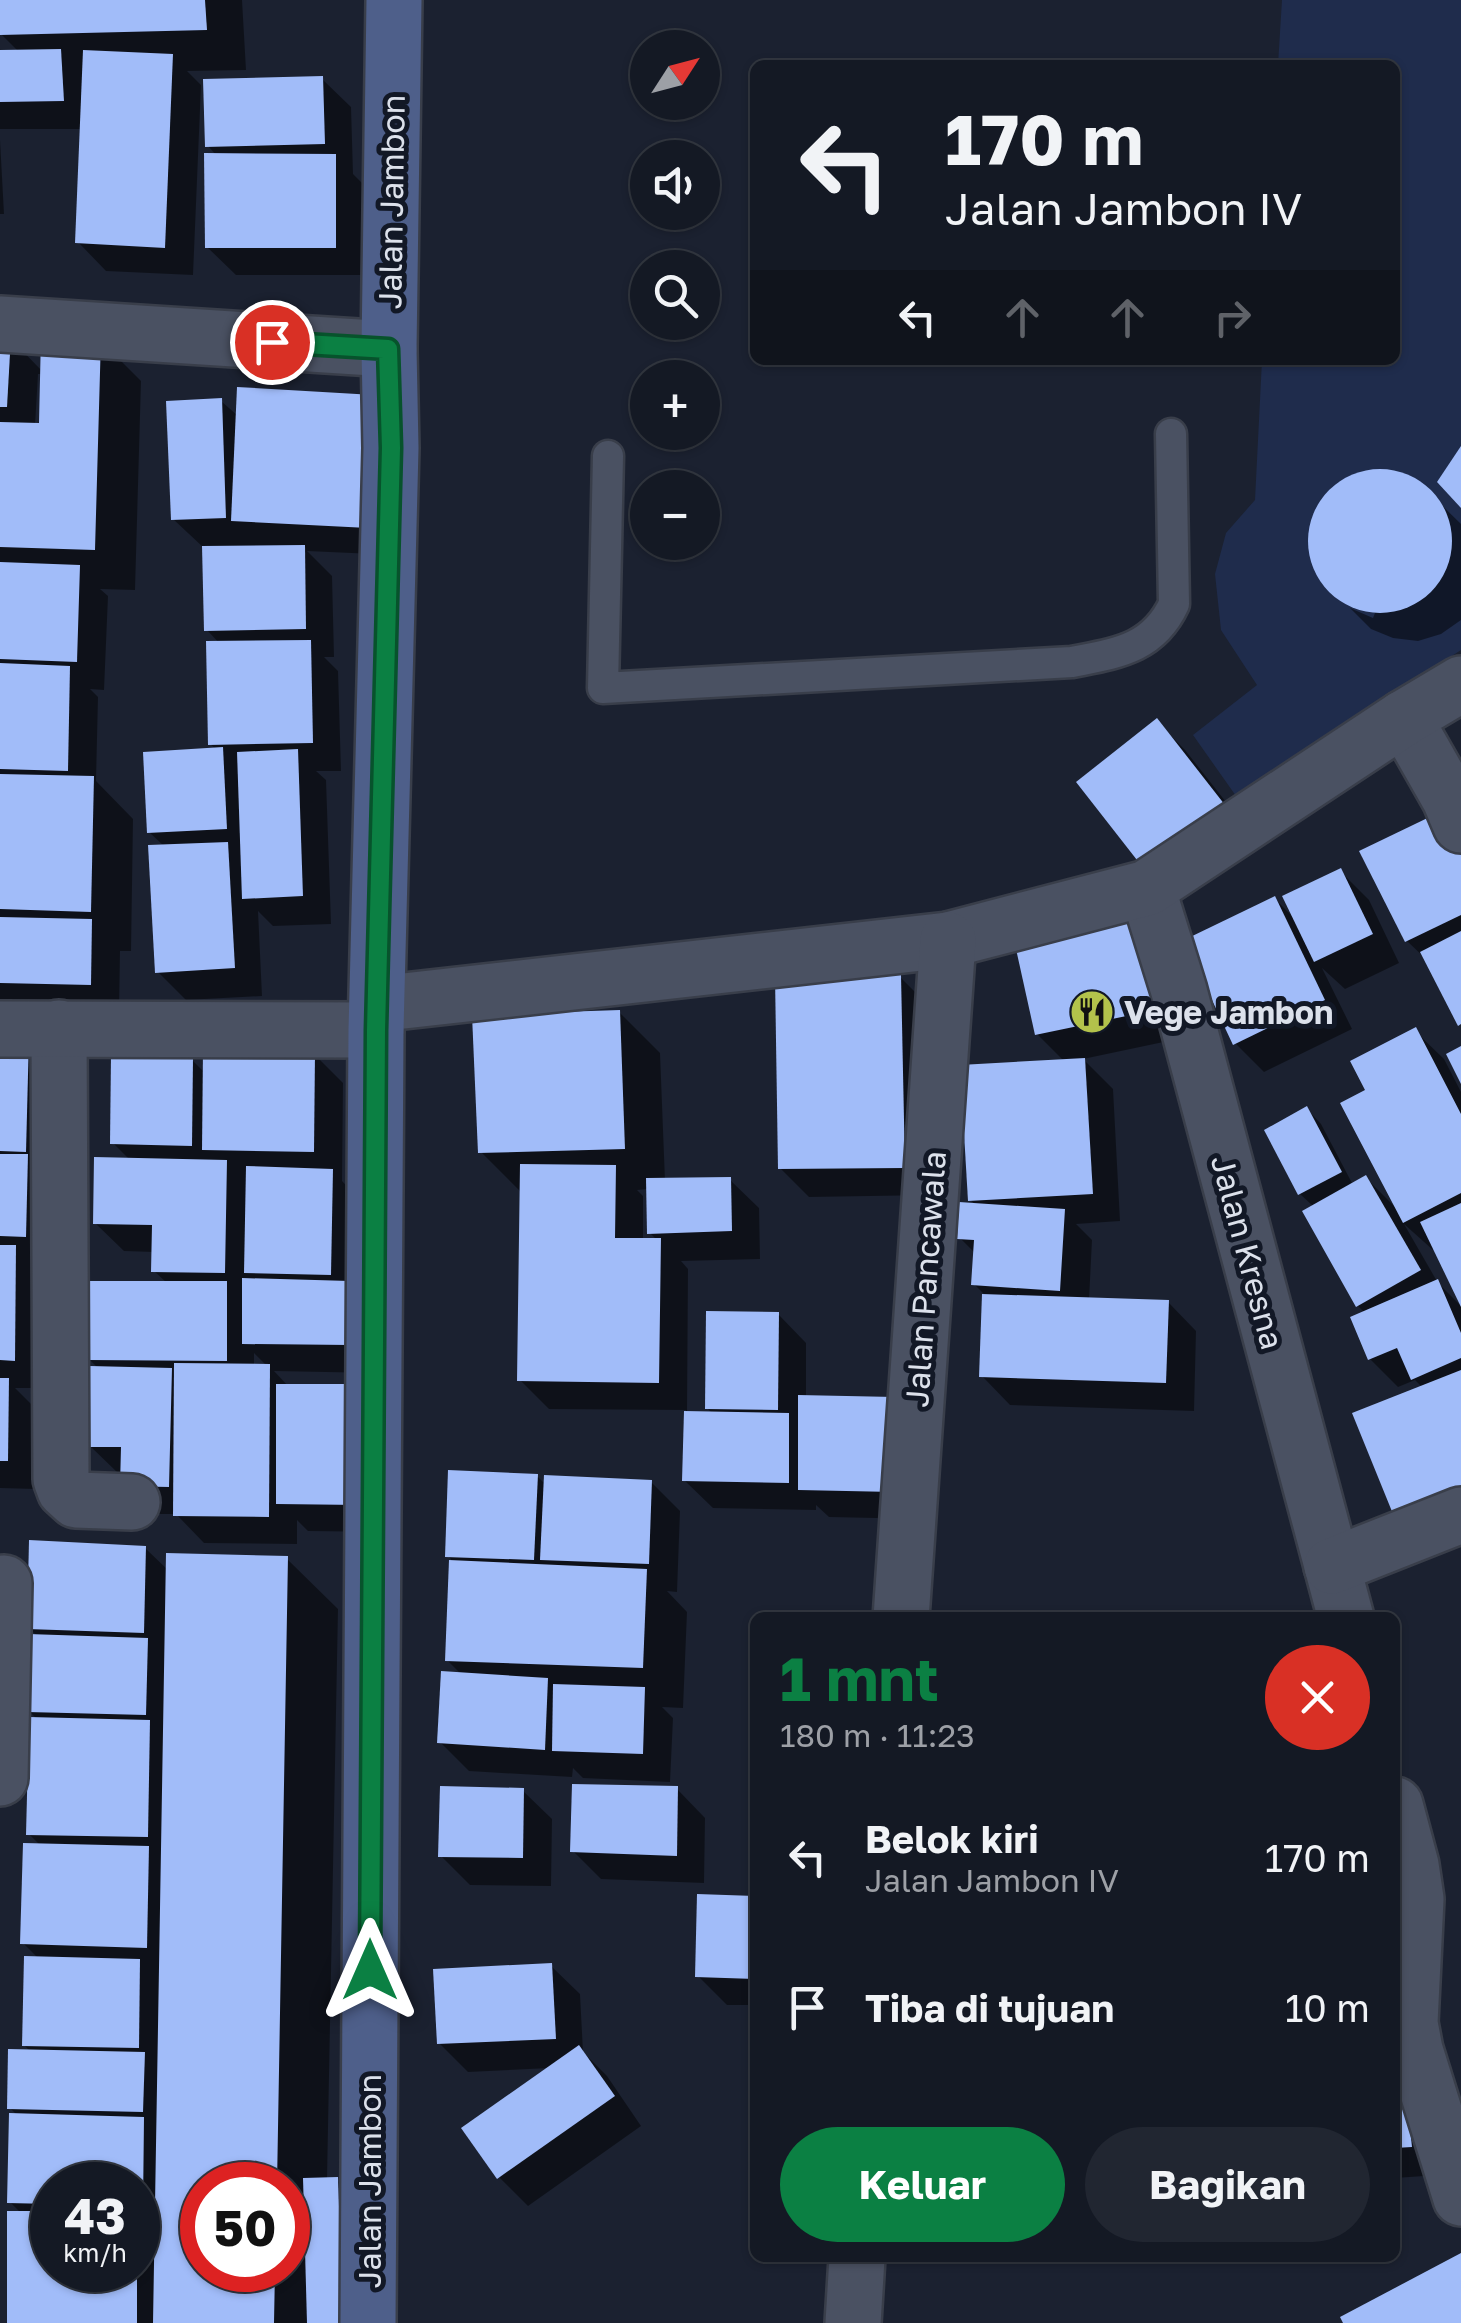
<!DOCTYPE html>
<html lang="id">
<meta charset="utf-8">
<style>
body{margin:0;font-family:"Golos Text",sans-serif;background:#212631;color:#f1f3f6;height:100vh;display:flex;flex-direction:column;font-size:38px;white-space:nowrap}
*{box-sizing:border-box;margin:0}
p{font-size:32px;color:#9da0a6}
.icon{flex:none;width:55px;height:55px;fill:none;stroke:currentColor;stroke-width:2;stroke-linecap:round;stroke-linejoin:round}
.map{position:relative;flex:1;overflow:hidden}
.side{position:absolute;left:750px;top:1612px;width:650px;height:650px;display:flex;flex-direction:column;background:#141924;border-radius:15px;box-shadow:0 2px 8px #0004,0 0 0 2px #333841}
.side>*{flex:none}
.guide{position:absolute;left:750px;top:60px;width:650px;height:305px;border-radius:15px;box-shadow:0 2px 8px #0004,0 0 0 2px #333841;background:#141924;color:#f1f3f6;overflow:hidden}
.needle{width:65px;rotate:54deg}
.buttons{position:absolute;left:630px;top:30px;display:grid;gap:20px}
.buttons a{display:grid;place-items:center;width:90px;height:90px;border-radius:50%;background:#141924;box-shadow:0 2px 8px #0004,0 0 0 2px #333841;font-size:50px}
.speed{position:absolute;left:30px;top:2162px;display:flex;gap:20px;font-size:50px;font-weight:700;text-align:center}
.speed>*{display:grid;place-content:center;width:130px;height:130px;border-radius:50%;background:#141924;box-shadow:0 2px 8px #0004,0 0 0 2px #333841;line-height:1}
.speed small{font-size:25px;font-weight:400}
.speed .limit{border:15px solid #d22;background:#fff;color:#111}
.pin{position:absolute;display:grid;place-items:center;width:85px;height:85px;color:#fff;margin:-42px;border:5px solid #fff;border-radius:50%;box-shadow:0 2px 10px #0007}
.me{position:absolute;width:110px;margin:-55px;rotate:0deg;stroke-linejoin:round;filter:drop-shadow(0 0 8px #0008)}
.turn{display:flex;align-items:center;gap:35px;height:210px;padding:0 30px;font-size:45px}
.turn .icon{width:130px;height:130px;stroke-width:2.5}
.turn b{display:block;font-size:70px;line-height:85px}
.lanes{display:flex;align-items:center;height:95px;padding:0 30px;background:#0003;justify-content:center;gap:50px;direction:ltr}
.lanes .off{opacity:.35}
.round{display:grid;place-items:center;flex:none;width:105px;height:105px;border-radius:52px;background:#212631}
.overview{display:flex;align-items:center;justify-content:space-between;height:170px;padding:0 30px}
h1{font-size:60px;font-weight:700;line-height:75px;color:#0b8043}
.action{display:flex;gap:20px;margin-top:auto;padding:20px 30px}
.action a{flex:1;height:115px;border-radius:60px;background:#0b8043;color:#fff;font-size:40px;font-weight:700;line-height:115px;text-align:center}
.action a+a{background:#212631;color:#f1f3f6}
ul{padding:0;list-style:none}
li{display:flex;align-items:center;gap:30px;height:150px;padding:0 30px}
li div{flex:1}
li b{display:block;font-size:38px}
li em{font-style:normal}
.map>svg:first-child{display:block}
.green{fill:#1f2c4c}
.shadow{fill:#0007;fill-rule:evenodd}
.building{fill:#a1bcf9}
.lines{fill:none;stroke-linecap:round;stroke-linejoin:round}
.lane-casing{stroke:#393e4a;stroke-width:35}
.street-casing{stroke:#393e4a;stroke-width:60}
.secondary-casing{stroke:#393e4a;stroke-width:60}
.lane{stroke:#4a5162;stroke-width:30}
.street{stroke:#4a5162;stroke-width:55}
.secondary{stroke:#4e5f8a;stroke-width:55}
.route-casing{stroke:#07532c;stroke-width:25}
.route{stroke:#0b8043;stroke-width:18}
.labels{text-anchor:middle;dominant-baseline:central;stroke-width:10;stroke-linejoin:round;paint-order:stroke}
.street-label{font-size:32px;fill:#dce1eb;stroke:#121826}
.poi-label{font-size:32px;font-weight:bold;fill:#dce1eb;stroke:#121826;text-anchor:start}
</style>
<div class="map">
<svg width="1461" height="2323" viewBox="0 0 1461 2323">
<rect width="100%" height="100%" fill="#1b2130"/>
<polygon class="green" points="1282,0 1461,0 1461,650 1236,796 1193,735 1257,685 1221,630 1215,574 1226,533 1255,500 1262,360 1395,360 1395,65 1278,65"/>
<g class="shadow">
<polygon points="3,0 242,0 246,70 187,71 201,85 193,275 106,271 78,242 82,129 0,129 0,53 19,52 1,34"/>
<polygon points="322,79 351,107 353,174 364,185 364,275 236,275 207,247 216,155 208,146"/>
<polygon points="0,140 4,214 0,214"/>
<path d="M0,338H10L43,372L100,340L141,381L135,590L100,589L108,596L104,690L90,689L98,697L96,781L133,819L131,951H120L119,1012L0,1010ZM38,374H43L41,426H35Z"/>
<polygon points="221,401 396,555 307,551 332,576 334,657 324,657 338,671 341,771 316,771 326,780 331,924 273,926 258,911 262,996 186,1000 157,971 165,847 149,832 217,750 210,744 220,644 207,630 204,548 173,519"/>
<polygon points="1373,471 1397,473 1419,483 1461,524 1461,620 1441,634 1418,641 1393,638 1371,629 1350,608 1373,618 1375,613 1345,600 1345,603 1324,581 1312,559 1310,535 1316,511 1329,491 1349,477"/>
<polygon points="1157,722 1185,750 1252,835 1079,783"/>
<polygon points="1461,836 1461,1025 1428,961 1407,941"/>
<polygon points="1340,871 1369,900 1399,963 1345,989 1322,968 1352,1029 1264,1072 1235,1043 1275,899 1295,919"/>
<polygon points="1140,906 1192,1036 1083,1059 1113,1089 1120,1221 1076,1224 1092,1240 1089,1300 1168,1302 1196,1331 1194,1411 1010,1405 982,1376 984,1294 974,1284 975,1253 960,1238 976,1205 970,1200 1064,1061 1037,1034"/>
<polygon points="900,977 929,1006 932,1195 809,1197 780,1168"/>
<path d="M619,1012L660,1053L665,1181L730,1180L759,1208L760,1259L681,1261L688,1269L687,1413L713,1414L707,1408L778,1314L806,1343V1397L922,1519L829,1517L816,1505V1510L713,1508L684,1480L686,1410L549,1409L520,1380L522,1193L480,1151ZM649,1189L650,1233L657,1240H643V1196L637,1190Z"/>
<polygon points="1415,1031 1444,1059 1461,1092 1461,1301 1436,1249 1433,1250 1404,1224 1438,1283 1461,1306 1461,1526 1423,1388 1415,1380 1398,1387 1370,1359 1365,1313 1358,1306 1314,1207 1300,1194 1267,1131 1307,1109 1321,1124 1353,1185 1366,1178 1397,1209 1369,1091"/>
<polygon points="0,1038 57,1068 54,1264 31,1264 44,1276 42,1388 15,1388 36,1409 35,1489 0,1488"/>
<path d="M314,1054L343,1083L342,1181L360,1200L377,1373L274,1371L289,1387L388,1532L308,1531L297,1520V1544L204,1543L176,1514H151L119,1474L90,1446L99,1369L89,1359L167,1283L154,1271V1252L124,1251L95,1223L130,1160L113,1143L192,1060L205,1073ZM254,1353L268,1367L254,1366Z"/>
<polygon points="537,1476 546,1485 651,1482 680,1511 677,1592 667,1591 687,1612 683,1708 662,1707 673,1718 670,1782 583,1778 573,1768 572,1777 469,1771 440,1742 462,1675 447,1660 451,1559 448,1556"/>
<path d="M145,1548L169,1571L287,1559L338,1609L327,2180H337L366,2209L369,2323H9L21,2213L10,2202L17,2115L10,2108L31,2052L24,2045L39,1959L23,1943L41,1846L29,1834L38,1720L29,1711L38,1637L29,1628ZM52,2185H138V2270H52ZM202,2185H288V2270H202Z"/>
<polygon points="677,1789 705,1818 704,1883 601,1879 573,1851"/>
<polygon points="523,1791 552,1819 551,1886 470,1885 441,1856"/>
<polygon points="755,1899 755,2005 727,2005 698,1976"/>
<polygon points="551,1966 580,1994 583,2052 607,2076 641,2126 528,2206 499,2177 550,2068 468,2072 439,2043"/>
<polygon points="1395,1984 1439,2175 1395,2178"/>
</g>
<g class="building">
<polygon points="0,0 205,0 207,30 0,35"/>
<polygon points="61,49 64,101 0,102 0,50"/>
<polygon points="83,50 173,54 165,248 75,243"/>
<polygon points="323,76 325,144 205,147 203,79"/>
<polygon points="204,153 336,154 336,248 205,248"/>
<polygon points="0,335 11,336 7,407 0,407"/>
<polygon points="41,335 101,337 95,550 0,547 0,422 39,423"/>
<polygon points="237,387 374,395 368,528 231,521"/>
<polygon points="222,398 226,518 171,520 166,401"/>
<polygon points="1461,446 1461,508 1437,482"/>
<circle cx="1380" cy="541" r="72"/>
<polygon points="305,545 306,629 204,631 202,546"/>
<polygon points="0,562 80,565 77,662 0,659"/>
<polygon points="311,640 313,743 208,745 206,641"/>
<polygon points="0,663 70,666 68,771 0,769"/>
<polygon points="1157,718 1225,805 1144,869 1076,782"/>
<polygon points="223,747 227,829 147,833 143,752"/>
<polygon points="298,749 303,896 242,899 237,752"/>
<polygon points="0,774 94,776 91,912 0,909"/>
<polygon points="1440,812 1461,853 1461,915 1405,942 1359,851"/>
<polygon points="228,842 235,968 155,973 148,845"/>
<polygon points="1341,868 1373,934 1314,962 1282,896"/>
<polygon points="1275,896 1325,1000 1233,1045 1184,940"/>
<polygon points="1141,903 1165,1008 1035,1035 1012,931"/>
<polygon points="0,917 92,919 91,985 0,983"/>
<polygon points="1461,931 1461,1024 1458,1026 1420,952"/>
<polygon points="901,975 905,1168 778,1169 775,976"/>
<polygon points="620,1010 625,1149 478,1153 472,1015"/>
<polygon points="1416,1027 1461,1114 1461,1193 1403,1223 1340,1103 1365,1090 1350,1061"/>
<polygon points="0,1035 29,1036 26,1152 0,1151"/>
<polygon points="1461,1046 1461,1084 1446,1054"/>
<polygon points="203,1049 315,1052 314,1152 202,1150"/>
<polygon points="111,1055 193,1058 192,1146 110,1144"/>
<polygon points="1085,1058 1093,1194 968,1201 960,1065"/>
<polygon points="1307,1106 1342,1172 1298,1195 1264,1130"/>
<polygon points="0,1154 28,1154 26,1237 0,1236"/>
<polygon points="94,1157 227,1160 225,1273 151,1272 152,1225 93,1224"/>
<polygon points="520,1164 616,1165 615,1238 661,1238 659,1383 517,1381"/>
<polygon points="246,1166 333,1169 331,1275 244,1273"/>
<polygon points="1366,1175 1421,1270 1356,1307 1302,1211"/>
<polygon points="731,1177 732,1231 647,1234 646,1178"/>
<polygon points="959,1202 1065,1209 1060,1291 971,1285 974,1240 957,1239"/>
<polygon points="1461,1203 1461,1307 1420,1222"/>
<polygon points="0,1245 16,1245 15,1361 0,1360"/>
<polygon points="242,1278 350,1281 350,1345 242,1344"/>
<polygon points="1438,1279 1461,1333 1461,1358 1411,1380 1397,1348 1368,1360 1350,1317"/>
<polygon points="87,1281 227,1281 227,1361 87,1360"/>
<polygon points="982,1294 1169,1300 1166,1383 979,1377"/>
<polygon points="706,1311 779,1312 778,1410 705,1409"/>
<polygon points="174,1363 270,1364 269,1517 173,1516"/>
<polygon points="90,1366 172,1368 169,1487 120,1486 121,1447 88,1447"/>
<polygon points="1461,1370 1461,1487 1393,1514 1352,1413"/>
<polygon points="0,1378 9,1378 8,1461 0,1461"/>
<polygon points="276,1384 359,1384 360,1505 276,1504"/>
<polygon points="798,1395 895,1397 894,1492 798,1490"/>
<polygon points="684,1411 789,1413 789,1483 682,1481"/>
<polygon points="448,1470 538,1474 534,1560 445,1557"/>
<polygon points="544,1475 652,1480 649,1564 540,1560"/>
<polygon points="29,1540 146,1546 144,1633 27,1629"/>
<polygon points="166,1553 288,1556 277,2185 202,2185 202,2270 275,2270 274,2323 153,2323"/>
<polygon points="449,1560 647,1569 643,1668 445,1661"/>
<polygon points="28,1634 148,1638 146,1715 27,1712"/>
<polygon points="441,1671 548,1678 545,1750 437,1743"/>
<polygon points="553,1684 645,1687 643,1754 552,1751"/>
<polygon points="29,1717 150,1720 148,1837 26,1835"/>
<polygon points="572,1784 678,1786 677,1856 570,1852"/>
<polygon points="440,1786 524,1788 523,1858 438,1857"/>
<polygon points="23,1843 149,1846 147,1948 20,1944"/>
<polygon points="697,1894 755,1896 755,1979 695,1977"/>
<polygon points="24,1956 140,1959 139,2048 22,2046"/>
<polygon points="552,1963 556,2039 437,2044 433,1969"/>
<polygon points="579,2045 615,2096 497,2179 461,2128"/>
<polygon points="8,2049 145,2052 143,2112 7,2109"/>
<polygon points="1406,2090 1412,2147 1395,2148 1395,2091"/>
<polygon points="9,2113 144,2117 143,2207 138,2207 138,2185 52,2185 52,2204 7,2203"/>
<polygon points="338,2177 343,2323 307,2323 303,2178"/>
<polygon points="7,2211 52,2211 52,2270 137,2270 137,2323 7,2323"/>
<polygon points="1461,2253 1461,2323 1343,2323 1340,2317"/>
</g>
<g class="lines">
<defs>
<path id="lane" d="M608,456L603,688L1072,662C1117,653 1153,649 1174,604L1171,434"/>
<g id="street">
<polyline points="0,324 389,349"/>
<polyline points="1404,718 1450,799 1461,825"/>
<polyline points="1147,888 1179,991 1346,1618"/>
<polyline points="377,1004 948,940 1147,888 1404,718 1461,684"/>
<polyline points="59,1028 61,1479 65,1490 76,1500 132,1502"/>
<polyline points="0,1029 376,1030"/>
<polyline points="1332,1566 1461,1515"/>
<polyline points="901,1618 948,940"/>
<polyline points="0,1778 4,1583"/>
<polyline points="1395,1805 1411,1865 1416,1899 1410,2023 1415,2050 1461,2198"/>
<polyline points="853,2323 857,2258"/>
</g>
<polyline id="secondary" points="368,2323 376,1030 391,448 389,349 394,0"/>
</defs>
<use href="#lane" class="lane-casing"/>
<use href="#street" class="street-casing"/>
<use href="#secondary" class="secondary-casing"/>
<use href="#lane" class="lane"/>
<use href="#street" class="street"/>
<use href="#secondary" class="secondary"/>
</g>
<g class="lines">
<defs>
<polyline id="route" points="272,342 388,349 391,448 376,1030 370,1970"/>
</defs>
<use href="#route" class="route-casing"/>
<use href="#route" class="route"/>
</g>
<defs>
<symbol id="restaurant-disc" viewBox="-11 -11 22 22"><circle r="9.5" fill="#b3c24b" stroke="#121826"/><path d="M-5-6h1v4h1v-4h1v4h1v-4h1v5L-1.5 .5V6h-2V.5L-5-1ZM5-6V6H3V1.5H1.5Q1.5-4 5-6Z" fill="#111"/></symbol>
</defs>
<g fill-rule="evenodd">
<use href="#restaurant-disc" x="1067" y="987" width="50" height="50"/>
</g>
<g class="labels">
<g class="street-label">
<text transform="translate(391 202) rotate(-89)">Jalan Jambon</text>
<text transform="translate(1248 1252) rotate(75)">Jalan Kresna</text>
<text transform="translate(925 1279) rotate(-86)">Jalan Pancawala</text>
<text transform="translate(369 2181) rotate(-90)">Jalan Jambon</text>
</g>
<g class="poi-label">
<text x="1124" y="1012">Vege Jambon</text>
</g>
</g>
</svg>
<div class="buttons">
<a><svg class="needle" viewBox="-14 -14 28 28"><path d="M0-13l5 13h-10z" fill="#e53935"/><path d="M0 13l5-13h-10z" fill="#9da0a6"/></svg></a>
<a><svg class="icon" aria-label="sound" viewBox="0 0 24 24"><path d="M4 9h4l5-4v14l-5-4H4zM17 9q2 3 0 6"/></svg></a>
<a><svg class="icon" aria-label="search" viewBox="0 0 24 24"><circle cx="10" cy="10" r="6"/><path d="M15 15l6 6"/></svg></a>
<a>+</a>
<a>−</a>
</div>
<div class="speed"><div>43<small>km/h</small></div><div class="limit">50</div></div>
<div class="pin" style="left:272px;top:342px;background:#d93025"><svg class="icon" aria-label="arrive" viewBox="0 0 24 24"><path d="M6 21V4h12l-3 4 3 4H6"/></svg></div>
<svg class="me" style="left:370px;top:1970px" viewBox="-20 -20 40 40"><path d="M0-17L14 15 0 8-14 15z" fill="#0b8043" stroke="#fff" stroke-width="4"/></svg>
<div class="guide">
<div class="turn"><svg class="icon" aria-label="left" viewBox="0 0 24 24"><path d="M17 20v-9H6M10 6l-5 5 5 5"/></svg><div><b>170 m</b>Jalan Jambon IV</div></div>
<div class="lanes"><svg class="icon" aria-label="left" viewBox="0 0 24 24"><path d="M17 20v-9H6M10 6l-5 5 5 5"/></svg><svg class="icon off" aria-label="ahead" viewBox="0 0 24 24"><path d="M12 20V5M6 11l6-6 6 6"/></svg><svg class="icon off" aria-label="ahead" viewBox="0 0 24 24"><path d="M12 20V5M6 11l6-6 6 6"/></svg><svg class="icon off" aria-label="right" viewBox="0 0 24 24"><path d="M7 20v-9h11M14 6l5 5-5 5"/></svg></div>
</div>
<section class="side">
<div class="overview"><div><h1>1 mnt</h1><p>180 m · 11:23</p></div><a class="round" style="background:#d93025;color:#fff"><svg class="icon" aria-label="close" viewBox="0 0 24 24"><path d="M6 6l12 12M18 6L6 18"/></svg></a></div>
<ul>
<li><svg class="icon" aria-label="left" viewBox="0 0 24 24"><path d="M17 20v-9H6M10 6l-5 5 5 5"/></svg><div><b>Belok kiri</b><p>Jalan Jambon IV</p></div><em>170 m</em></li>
<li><svg class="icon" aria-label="arrive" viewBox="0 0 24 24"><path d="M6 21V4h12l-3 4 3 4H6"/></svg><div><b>Tiba di tujuan</b></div><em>10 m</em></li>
</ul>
<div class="action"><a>Keluar</a><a>Bagikan</a></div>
</section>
</div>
